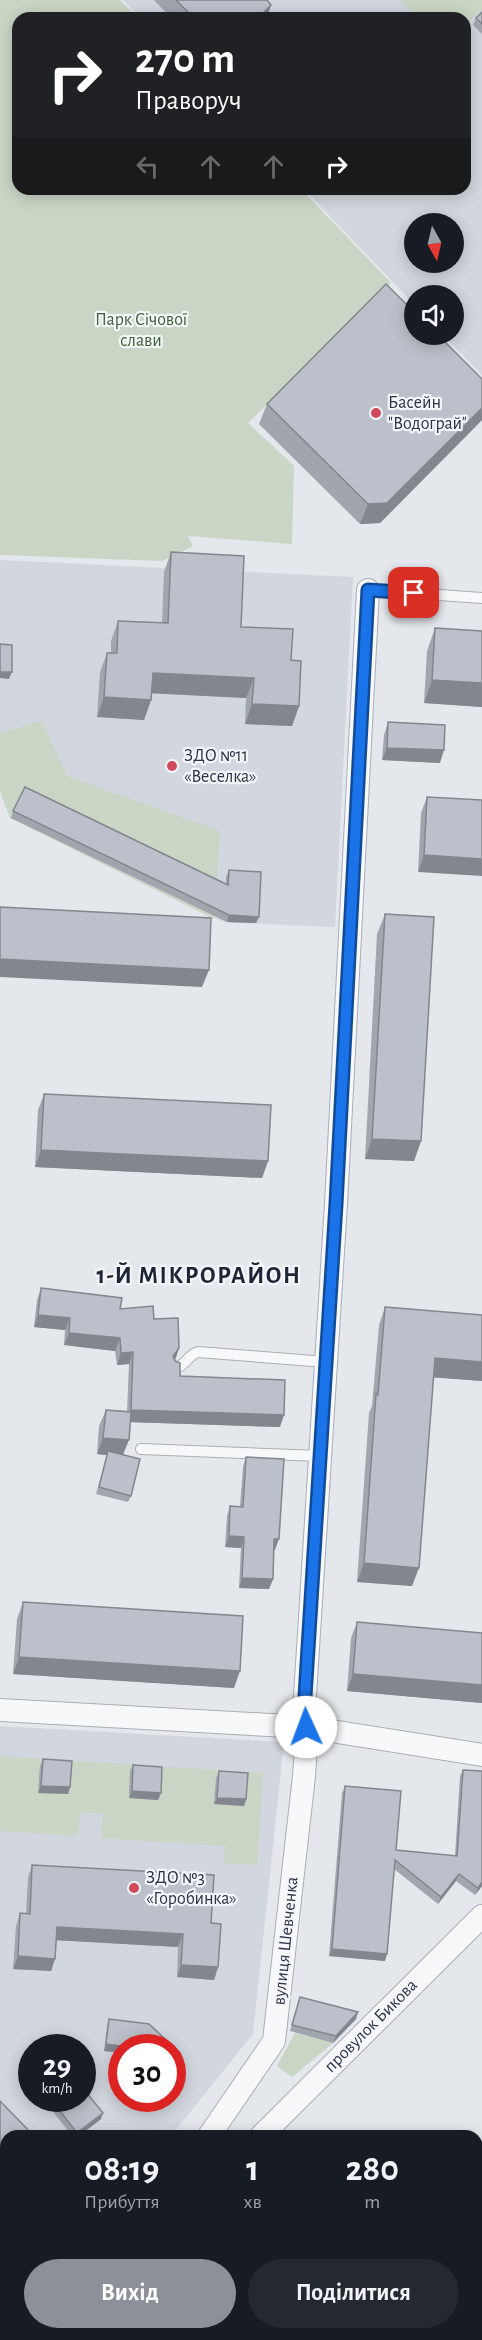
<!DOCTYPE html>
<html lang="uk">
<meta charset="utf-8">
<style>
body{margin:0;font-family:"Alegreya Sans",sans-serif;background:#242831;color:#f1f3f6;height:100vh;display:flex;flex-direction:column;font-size:22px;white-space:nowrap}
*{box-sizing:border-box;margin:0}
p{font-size:20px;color:#9ea1a6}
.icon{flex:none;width:33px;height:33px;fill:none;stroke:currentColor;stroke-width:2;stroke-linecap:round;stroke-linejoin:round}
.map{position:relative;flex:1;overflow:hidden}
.side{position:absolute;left:0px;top:2130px;width:483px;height:210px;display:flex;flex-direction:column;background:#171b24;border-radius:18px 18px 0 0;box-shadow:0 3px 15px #0003}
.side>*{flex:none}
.hud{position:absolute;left:12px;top:12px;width:459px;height:183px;border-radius:18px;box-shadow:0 3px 15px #0003;background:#202124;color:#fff;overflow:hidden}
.needle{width:39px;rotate:172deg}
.fabs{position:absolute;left:404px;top:213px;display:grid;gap:12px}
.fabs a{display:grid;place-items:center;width:60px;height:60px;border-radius:50%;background:#171b24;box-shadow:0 3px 15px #0003;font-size:30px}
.speed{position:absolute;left:18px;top:2034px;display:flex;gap:12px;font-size:30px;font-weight:700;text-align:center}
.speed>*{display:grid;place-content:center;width:78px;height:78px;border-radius:50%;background:#171b24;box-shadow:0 3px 15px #0003;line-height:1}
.speed small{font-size:15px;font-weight:400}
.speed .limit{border:9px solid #d22;background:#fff;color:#111}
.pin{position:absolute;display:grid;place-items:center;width:51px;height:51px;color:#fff;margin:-26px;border-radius:12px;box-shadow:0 3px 9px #0006}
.me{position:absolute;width:66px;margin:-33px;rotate:358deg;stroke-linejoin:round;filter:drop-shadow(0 0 4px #0008)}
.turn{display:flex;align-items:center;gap:21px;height:126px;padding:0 24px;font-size:27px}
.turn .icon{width:78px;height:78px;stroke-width:2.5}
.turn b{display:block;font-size:42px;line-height:51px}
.lanes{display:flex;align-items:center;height:57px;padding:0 24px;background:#0003;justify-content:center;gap:30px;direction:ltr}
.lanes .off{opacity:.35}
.eta{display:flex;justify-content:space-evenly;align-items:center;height:102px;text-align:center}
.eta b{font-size:36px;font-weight:700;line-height:42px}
.button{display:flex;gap:12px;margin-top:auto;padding:12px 24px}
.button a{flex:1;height:69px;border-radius:36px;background:#8c9099;color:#fff;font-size:24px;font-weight:700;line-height:69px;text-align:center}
.button a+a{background:#242831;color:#f1f3f6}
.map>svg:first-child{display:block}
.built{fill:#d2d6de;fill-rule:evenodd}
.green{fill:#c9d6c5}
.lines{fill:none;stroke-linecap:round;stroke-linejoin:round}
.service-casing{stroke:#a9aeb7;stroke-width:12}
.minor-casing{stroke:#a9aeb7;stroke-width:24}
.service{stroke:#f7f8fa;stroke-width:10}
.minor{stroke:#f7f8fa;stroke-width:22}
.wall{fill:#a1a5ae}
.shaded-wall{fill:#83868d}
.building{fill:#bbc0ca;stroke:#83868d;stroke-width:1.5}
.route-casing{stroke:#114b97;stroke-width:15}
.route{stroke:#1a73e8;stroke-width:10}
.poi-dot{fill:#d1495b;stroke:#f4f6f9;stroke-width:2}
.labels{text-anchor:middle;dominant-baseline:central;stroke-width:4.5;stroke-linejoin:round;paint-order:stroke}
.park-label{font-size:18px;fill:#3f6138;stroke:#f4f6f9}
.poi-label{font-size:18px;fill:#2b3445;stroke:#f4f6f9;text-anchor:start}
.street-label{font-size:18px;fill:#2b3445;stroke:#f4f6f9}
.district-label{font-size:24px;font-weight:bold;letter-spacing:1.5px;fill:#1d2536;stroke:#f4f6f9}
</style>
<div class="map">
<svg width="482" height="2340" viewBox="0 0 482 2340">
<rect width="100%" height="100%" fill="#e4e7ec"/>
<g class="built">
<path d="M123,0H482V375L443,335L453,334V296H414V304L304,189H465V18H140ZM414,224H453V262H414Z"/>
<polygon points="0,560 353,577 335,927 223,922 10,818 0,791"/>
<path d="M0,1726L284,1742L253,2034L171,2136H6V2308L0,2314ZM32,2048H82V2098H32ZM122,2048H172V2098H122Z"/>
</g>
<g class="green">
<polygon points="0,0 120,0 138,18 18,18 18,189 301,189 391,283 248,423 294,466 292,544 188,536 193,546 162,561 0,555"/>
<polygon points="400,0 482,0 482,9 465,26 465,18 418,18"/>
<polygon points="42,721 67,776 220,831 214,919 10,818 0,791 0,733"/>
<polygon points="0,1756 263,1773 257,1865 224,1863 225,1846 101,1838 103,1813 80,1812 78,1836 0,1831"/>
<polygon points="295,2033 333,2043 292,2077 277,2066"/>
</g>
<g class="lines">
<defs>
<g id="service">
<polyline points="368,590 482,598"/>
<path d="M176,1368C186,1365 188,1355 198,1352L326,1362"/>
<polyline points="141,1449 320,1456"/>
</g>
<g id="minor">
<polyline points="0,1710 306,1727 482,1755"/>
<polyline points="209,2136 274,2041 304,1776 307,1734 304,1712 336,1204 368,590"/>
<polyline points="261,2136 482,1916"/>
<polyline points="477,2242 482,2243"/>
<polyline points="19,2340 25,2334"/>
</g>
</defs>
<use href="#service" class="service-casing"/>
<use href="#minor" class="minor-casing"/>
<use href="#service" class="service"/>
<use href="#minor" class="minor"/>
</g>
<g class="wall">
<polygon points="154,0 267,0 271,5 267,18 171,18"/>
<polygon points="482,12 482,34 473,25 476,18"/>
<polygon points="482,379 482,420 380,523 360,524 259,424 267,404"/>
<polygon points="171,552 241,627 291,660 299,706 292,726 245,724 246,698 152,693 151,700 144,720 97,717 100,672 107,653 111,653 111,641 118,621 162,623 164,572"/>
<polygon points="435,628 482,631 482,707 424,703 427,651"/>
<polygon points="388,722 440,763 382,760 384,735"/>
<polygon points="427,797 482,800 418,872 421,813"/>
<polygon points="13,811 226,884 226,877 229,870 256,923 227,922 11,818"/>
<polygon points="385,914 421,1141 414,1161 365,1159 377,934"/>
<polygon points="44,1094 268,1161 262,1178 35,1167 38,1110"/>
<polygon points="41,1288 154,1319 179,1348 175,1360 180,1376 280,1427 130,1422 123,1455 131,1496 128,1502 96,1494 107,1455 97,1454 99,1426 106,1410 127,1411 129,1364 117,1365 115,1351 64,1345 65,1330 34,1327 37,1300"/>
<polygon points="385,1307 482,1381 433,1377 412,1586 357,1582 369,1413 372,1406 379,1325"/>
<polygon points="246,1457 275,1550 274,1550 273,1579 269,1589 239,1588 241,1548 225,1547 227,1516 230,1506 240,1506 243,1467"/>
<polygon points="23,1602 234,1688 13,1674 17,1619"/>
<polygon points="357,1622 482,1633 482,1703 347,1691 351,1638"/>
<polygon points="43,1759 70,1787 68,1794 38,1793 40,1766"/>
<polygon points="133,1765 161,1793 158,1800 129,1798 130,1771"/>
<polygon points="463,1770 482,1771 482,1886 475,1895 456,1881 438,1904 394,1869 385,1961 329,1956 342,1793 345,1786 396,1850 455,1856 460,1776"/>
<polygon points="219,1771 246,1799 244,1806 214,1804 216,1778"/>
<polygon points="32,1865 211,1923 218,1967 214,1980 177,1977 178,1947 56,1940 55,1959 51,1971 13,1969 16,1926 20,1913 26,1914 28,1878"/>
<polygon points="300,1997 356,2019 333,2043 290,2031"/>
<polygon points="109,2019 149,2024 180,2053 178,2059 172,2059 172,2048 122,2048 122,2053 104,2051 107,2026"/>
<polygon points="49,2098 82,2098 101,2119 79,2136 72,2136 47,2104"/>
</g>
<g class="shaded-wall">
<polygon points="271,5 267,18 258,18"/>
<polygon points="482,408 482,420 380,523 360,524 368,504"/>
<polygon points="0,672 12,672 9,679 0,678"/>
<polygon points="153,673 254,678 246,698 145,693"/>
<polygon points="432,680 482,683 482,707 424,703"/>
<polygon points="104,697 151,700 144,720 97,717"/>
<polygon points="252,704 299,706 292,726 245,724"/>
<polygon points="387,748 444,750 440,763 382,760"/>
<polygon points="424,855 482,859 482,876 418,872"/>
<polygon points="229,915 259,917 256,923 227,922"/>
<polygon points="0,959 209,970 202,987 0,977"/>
<polygon points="372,1139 421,1141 414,1161 365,1159"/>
<polygon points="41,1150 268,1161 262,1178 35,1167"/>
<polygon points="38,1315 70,1318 65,1330 34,1327"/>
<polygon points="69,1333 120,1338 115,1351 64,1345"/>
<polygon points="179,1348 175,1360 173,1356"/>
<polygon points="133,1352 129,1364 117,1365 121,1353"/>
<polygon points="435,1358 482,1362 482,1381 428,1377"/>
<polygon points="131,1410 284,1415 280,1427 127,1422"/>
<polygon points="103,1438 129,1440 122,1457 97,1454"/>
<polygon points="229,1536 244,1537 241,1548 225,1547"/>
<polygon points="274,1539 279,1539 275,1550 271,1549"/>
<polygon points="364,1563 419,1568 412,1586 357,1582"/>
<polygon points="242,1578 273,1579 269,1589 239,1588"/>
<polygon points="19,1657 240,1671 234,1688 13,1674"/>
<polygon points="353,1674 482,1685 482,1703 347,1691"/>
<polygon points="41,1786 70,1787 68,1794 38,1793"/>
<polygon points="132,1791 161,1793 158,1800 129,1798"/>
<polygon points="217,1798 246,1799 244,1806 214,1804"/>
<polygon points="459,1874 456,1881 438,1904 441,1897"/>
<polygon points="482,1882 482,1886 475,1895 478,1888"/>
<polygon points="57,1927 183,1934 178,1947 52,1940"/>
<polygon points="332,1949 387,1954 385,1961 329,1956"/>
<polygon points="18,1956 55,1959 51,1971 13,1969"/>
<polygon points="181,1965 218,1967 214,1980 177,1977"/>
<polygon points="358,2012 356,2019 333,2043 336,2036"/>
<polygon points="106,2044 135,2048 122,2048 122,2053 104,2051"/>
<polygon points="172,2052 180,2053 178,2059 172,2059"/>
<polygon points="103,2113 101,2119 79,2136 76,2136 77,2133"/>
<polygon points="6,2200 6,2211 0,2216 0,2210 2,2203"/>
</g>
<g class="building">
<polygon points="176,0 267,0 271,5 258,18 194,18"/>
<polygon points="482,12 482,24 476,18"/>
<polygon points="386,284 414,312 414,334 437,334 482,379 482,408 387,503 368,504 267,404"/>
<polygon points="171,552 244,556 241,627 293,629 291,660 301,661 299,706 252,704 254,678 153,673 151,700 104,697 107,653 117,653 118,621 168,623"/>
<polygon points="435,628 482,631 482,683 432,680"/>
<polygon points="0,644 12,645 12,672 0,672"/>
<polygon points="388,722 445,725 444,750 387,748"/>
<polygon points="25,787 228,885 229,870 261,872 259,917 229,915 13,811"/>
<polygon points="427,797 482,800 482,859 424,855"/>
<polygon points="0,907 211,918 209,970 0,959"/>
<polygon points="385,914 434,917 421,1141 372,1139"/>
<polygon points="44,1094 271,1105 268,1161 41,1150"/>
<polygon points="41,1288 122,1298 120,1309 153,1306 154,1319 178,1318 179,1348 173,1356 175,1361 180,1363 180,1376 285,1380 284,1415 131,1410 133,1352 121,1353 120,1338 69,1333 70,1318 38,1315"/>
<polygon points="385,1307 482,1315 482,1362 435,1358 419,1568 364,1563 376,1394 378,1395"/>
<polygon points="106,1410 131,1412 129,1440 103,1438"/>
<polygon points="108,1451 140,1459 131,1496 99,1487"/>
<polygon points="246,1457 284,1459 279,1539 274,1539 273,1579 242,1578 244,1537 229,1536 230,1506 243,1507"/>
<polygon points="23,1602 243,1616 240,1671 19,1657"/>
<polygon points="357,1622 482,1633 482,1685 353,1674"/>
<polygon points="43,1759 72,1761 70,1787 41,1786"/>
<polygon points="133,1765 162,1767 161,1793 132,1791"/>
<polygon points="463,1770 482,1771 482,1882 478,1888 459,1874 441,1897 395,1860 387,1954 332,1949 345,1786 401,1791 396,1850 457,1856"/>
<polygon points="219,1771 248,1773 246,1799 217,1798"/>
<polygon points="32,1865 214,1875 211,1923 221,1924 218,1967 181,1965 183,1934 57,1927 55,1959 18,1956 20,1913 30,1914"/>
<polygon points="300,1997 358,2012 336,2036 292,2025"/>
<polygon points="109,2019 149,2024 180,2053 172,2052 172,2048 135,2048 106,2044"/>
<polygon points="82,2087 103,2113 77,2133 50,2098 82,2098"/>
<polygon points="0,2101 34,2136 6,2136 6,2200 2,2203 0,2201"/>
</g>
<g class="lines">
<defs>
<polyline id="route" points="306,1727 304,1712 336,1204 368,590 414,593"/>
</defs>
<use href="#route" class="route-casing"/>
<use href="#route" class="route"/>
</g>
<g class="poi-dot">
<circle cx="376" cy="413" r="6"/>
<circle cx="172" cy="766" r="6"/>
<circle cx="134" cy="1888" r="6"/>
</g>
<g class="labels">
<g class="park-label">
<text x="141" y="320">Парк Січової<tspan x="141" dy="21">слави</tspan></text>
</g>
<g class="poi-label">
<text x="388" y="403">Басейн<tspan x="388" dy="21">"Водограй"</tspan></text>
<text x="184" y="756">ЗДО №11<tspan x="184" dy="21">«Веселка»</tspan></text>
<text x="146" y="1878">ЗДО №3<tspan x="146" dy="21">«Горобинка»</tspan></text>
</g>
<g class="street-label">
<text transform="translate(286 1941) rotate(-84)">вулиця Шевченка</text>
<text transform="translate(371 2026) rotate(-45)">провулок Бикова</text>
</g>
<g class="district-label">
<text x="199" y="1276">1-Й МІКРОРАЙОН</text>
</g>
</g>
</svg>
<div class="fabs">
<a><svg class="needle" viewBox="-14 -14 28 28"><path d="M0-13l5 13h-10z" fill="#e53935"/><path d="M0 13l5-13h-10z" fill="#9ea1a6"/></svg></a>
<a><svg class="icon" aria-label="sound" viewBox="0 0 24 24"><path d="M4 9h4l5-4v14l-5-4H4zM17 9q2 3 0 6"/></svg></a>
</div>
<div class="speed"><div>29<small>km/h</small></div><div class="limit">30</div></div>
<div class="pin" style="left:414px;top:593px;background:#d93025"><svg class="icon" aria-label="arrive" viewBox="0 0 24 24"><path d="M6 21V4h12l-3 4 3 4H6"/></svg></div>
<svg class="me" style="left:306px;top:1727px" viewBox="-20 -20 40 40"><circle r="19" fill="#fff"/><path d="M0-13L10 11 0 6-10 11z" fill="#1a73e8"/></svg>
<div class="hud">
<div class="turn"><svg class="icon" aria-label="right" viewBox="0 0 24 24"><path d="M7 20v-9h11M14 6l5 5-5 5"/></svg><div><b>270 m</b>Праворуч</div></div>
<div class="lanes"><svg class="icon off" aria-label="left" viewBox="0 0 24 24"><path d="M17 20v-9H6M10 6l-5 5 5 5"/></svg><svg class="icon off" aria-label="ahead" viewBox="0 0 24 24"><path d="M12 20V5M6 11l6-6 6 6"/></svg><svg class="icon off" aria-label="ahead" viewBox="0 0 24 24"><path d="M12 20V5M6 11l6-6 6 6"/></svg><svg class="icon" aria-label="right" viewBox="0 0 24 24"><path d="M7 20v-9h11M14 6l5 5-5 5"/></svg></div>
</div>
<section class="side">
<div class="eta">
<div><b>08:19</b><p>Прибуття</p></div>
<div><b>1</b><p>хв</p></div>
<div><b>280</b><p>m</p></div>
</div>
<div class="button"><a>Вихід</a><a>Поділитися</a></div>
</section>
</div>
